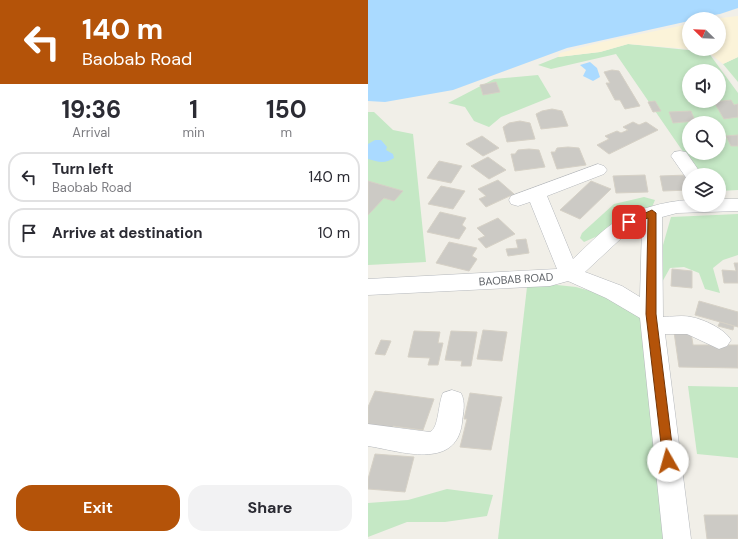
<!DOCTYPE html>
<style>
body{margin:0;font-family:"DM Sans",sans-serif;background:#f2f2f3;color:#2b2b33;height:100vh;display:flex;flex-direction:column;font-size:15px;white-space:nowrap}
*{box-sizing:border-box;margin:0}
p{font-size:13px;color:#7c7c81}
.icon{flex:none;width:22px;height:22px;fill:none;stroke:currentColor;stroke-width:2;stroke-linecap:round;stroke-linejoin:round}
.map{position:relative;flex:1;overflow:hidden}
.panel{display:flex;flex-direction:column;background:#fff;width:368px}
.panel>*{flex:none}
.hud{background:#b45309;color:#fff;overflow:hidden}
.needle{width:26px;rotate:293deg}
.controls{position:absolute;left:314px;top:12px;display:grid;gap:8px}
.controls a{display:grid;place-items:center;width:44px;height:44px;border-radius:50%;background:#fff;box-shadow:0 2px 6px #0003;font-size:20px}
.pin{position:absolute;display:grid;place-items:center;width:34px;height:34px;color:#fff;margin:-17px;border-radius:8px;box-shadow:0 2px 6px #0006}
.me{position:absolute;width:44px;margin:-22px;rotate:353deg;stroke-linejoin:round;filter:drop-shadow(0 0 3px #0008)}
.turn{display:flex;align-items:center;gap:14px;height:84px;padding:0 16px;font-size:18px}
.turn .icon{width:52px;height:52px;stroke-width:2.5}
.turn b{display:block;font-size:28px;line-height:34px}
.eta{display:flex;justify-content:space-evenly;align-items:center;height:68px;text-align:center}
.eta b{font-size:24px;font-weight:700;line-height:28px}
.cta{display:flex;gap:8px;margin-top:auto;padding:8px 16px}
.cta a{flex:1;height:46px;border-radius:16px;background:#b45309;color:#fff;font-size:16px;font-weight:700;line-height:46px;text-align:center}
.cta a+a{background:#f2f2f3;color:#2b2b33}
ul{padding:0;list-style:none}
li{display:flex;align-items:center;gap:12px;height:50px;margin:0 8px 6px;padding:0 8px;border:2px solid #e1e1e2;border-radius:16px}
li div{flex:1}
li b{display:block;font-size:15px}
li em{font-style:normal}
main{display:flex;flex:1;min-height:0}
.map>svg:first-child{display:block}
.green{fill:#c5e8c5;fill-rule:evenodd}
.sand{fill:#fbf3d9}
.water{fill:#aadaff}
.building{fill:#cccac5;stroke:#d6d1c6}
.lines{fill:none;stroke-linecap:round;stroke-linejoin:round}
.minor-casing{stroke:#b5b8bc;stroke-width:1}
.minor{fill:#fff;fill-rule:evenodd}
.route{fill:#b45309;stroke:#753606}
.labels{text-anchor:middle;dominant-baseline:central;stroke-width:4;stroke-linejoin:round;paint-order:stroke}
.street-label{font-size:11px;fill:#5f6368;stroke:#fff}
</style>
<main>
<section class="panel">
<div class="hud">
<div class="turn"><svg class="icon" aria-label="left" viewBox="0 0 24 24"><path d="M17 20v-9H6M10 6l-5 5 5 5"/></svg><div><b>140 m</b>Baobab Road</div></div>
</div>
<div class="eta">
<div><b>19:36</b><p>Arrival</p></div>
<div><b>1</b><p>min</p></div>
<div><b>150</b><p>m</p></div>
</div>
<ul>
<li><svg class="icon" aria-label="left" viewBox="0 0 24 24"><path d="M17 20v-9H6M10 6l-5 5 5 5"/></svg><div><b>Turn left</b><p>Baobab Road</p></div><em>140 m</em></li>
<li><svg class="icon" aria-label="arrive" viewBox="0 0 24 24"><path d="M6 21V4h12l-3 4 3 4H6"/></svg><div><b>Arrive at destination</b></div><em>10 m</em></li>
</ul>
<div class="cta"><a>Exit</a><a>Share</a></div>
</section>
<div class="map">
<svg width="370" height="539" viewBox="0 0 370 539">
<rect width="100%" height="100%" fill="#f1efe8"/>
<g class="green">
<path d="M260,44L340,52L370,93V190L351,191V175H331L248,54L183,69L170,65L190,57L232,52ZM321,71H351V101H321ZM321,123H351V153H321Z"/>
<polygon points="370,57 370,82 355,64"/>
<polygon points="170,75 183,97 133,117 121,127 106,121 97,107 80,103 126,79"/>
<polygon points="0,112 6,112 25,130 45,134 58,262 0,265"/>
<polygon points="276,197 287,200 284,207 267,211 250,222 241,231 216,242 212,238 214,233 246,204"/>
<polygon points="370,214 370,255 355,260 345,268 352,293 337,289 331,273 316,267 302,268 293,284 295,245 303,217"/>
<polygon points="180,284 208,287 244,297 274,318 297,539 130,539 159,287"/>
<polygon points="320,386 370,387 370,458 329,454"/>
<polygon points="79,489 125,495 119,516 77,522 39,522 0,537 0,503 40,500"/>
</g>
<g class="sand">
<polygon points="370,16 370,57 355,64 340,52 325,49 351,49 351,19 344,19"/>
<polygon points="321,24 321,49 260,44 232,52 190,57 192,53 234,42"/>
</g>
<g class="water">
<polygon points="0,0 370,0 370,8 352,14 321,19 321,21 199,48 85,90 17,102 0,101"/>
<polygon points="222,62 229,68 232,77 225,81 215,76 218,70 212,65"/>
<path d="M7,140H13L19,147L18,150L25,154L26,158C17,164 10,162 0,159V144Z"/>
</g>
<g class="building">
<polygon points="244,70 251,71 272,106 257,109 252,100 247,100 238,83 242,83 236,72"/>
<polygon points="128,82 132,92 115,95 112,85"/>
<polygon points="363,100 366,105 370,104 370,117 356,119 346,102"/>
<polygon points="287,101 293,111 285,112 280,102"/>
<polygon points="184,109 194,111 200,126 173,129 168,114 174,111"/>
<polygon points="323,111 327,121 305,123 301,112"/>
<polygon points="152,121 162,123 167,139 139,142 135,127 141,123"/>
<polygon points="265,122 271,125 278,122 290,130 241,154 229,145 241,139 237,136 249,131 253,133 260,130 255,127"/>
<polygon points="370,135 370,146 363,146 358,136"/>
<polygon points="114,136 131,148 115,156 98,144"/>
<polygon points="200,147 211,148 218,165 189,169 183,152 187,152 189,148"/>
<polygon points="161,149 171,150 177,167 147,171 143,154 147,154 150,150"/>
<polygon points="120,157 138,170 121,179 103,166"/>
<polygon points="71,161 94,166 83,183 59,178"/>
<polygon points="277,175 280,192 248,193 245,176"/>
<polygon points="319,175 321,190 295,191 292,176"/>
<polygon points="130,180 146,194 118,207 111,199 118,196 110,189"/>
<polygon points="0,181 35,191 26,201 16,198 0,215"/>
<polygon points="223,181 243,189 212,219 192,210"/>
<polygon points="73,186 97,191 85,209 60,204"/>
<polygon points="72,212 98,218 94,225 98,228 91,239 59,232"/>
<polygon points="130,218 147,234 118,248 110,239 117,236 109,228"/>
<polygon points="158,239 161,253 140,256 138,249 150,248 148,240"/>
<polygon points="81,242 109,248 104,256 109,259 101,271 68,263"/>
<polygon points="366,263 370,263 370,283 356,283 354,270 368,271"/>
<polygon points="304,269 324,271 324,288 303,286"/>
<polygon points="331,301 370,312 370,327 327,315"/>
<polygon points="352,322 366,326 365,330 350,326"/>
<polygon points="115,330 139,332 134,361 109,359"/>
<polygon points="46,331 72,332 70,343 75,343 70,365 60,365 62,358 40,357"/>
<polygon points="83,331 109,332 103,366 93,366 94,361 77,360"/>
<polygon points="306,332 323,332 325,345 370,345 370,368 311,367"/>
<polygon points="13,340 23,341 17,355 7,354"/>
<polygon points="7,391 66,399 55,430 25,426 24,429 0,426 0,407"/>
<polygon points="102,393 134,397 123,450 92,447 99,419 96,419"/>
<polygon points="7,454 46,457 37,492 0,489 0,479"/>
<polygon points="336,515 370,515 370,539 339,539"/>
</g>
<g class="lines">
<defs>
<g id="minor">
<polygon points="312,151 318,152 334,175 321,175 321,180 319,179 303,156 306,152"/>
<path d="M230,164L236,166L239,170L236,174L179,196L205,259C218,247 230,234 244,224C264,210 297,201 321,200V205H351V199H370V211L309,213L294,217L295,317C303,317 314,315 323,317C335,319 357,329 363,340L359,346L351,349L319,334H297L323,539H295L272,318L238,298L200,281L182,286L0,295V279L189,269L162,202L150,206L143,204L141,200L143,196ZM274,226L272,297L254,286L217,272L259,233Z"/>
<path d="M84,390L93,393C98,403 95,412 94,423C88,471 32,451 0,446V424L62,432C71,428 70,403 75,393Z"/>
</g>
</defs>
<use href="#minor" class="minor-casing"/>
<use href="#minor" class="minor"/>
</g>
<polygon class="route" points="284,210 288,213 288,314 306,461 304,465 300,466 296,465 295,461 278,314 280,218 261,225 257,222"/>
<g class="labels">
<g class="street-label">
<text transform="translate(148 279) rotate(-4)">BAOBAB ROAD</text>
</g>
</g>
</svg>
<div class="controls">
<a><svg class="needle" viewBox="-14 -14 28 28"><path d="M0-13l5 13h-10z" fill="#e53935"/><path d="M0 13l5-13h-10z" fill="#7c7c81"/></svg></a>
<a><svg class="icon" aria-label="sound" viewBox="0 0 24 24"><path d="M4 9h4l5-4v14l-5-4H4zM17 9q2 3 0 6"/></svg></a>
<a><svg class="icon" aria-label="search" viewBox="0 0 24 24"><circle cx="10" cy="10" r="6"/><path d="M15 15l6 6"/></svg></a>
<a><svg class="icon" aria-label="layers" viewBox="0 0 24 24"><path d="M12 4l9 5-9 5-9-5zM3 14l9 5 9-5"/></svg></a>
</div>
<div class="pin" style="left:261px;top:222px;background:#d93025"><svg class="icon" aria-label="arrive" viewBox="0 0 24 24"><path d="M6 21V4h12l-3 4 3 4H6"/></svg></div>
<svg class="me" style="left:300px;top:461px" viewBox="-20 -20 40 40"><circle r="19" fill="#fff"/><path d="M0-13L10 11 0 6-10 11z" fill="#b45309"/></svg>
</div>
</main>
